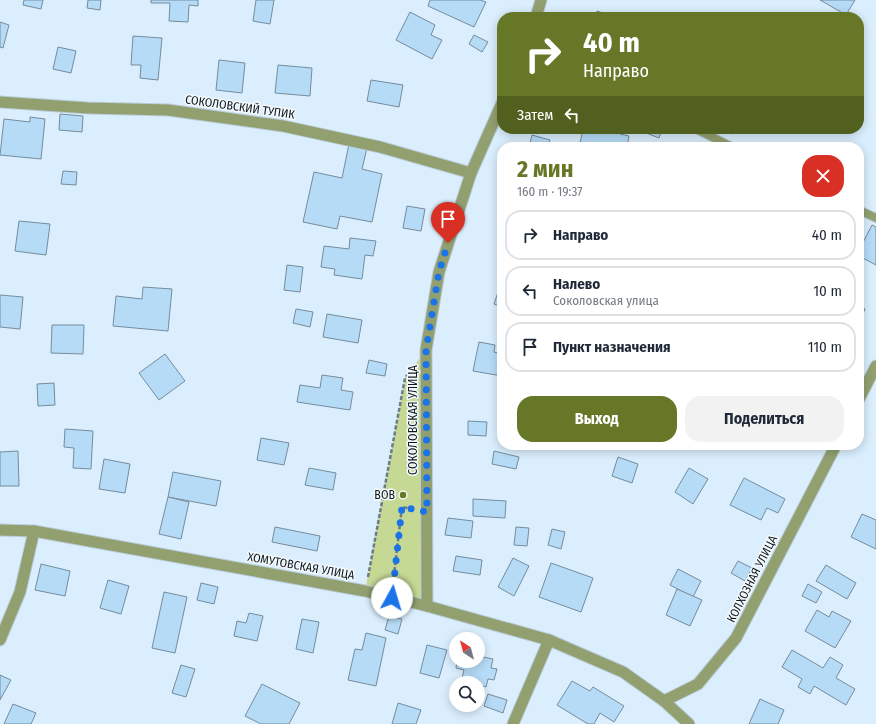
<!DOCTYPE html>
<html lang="ru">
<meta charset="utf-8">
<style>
body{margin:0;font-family:"Fira Sans Condensed",sans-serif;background:#f2f2f3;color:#1f2937;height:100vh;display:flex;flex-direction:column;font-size:15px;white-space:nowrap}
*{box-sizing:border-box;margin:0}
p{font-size:13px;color:#747a83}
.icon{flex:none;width:22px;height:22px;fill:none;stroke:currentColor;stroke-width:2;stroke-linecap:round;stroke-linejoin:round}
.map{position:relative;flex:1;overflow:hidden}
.panel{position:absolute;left:497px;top:142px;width:367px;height:308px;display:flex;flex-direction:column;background:#fff;border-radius:16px;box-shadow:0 2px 10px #0003}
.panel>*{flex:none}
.guide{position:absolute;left:497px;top:12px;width:367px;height:122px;border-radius:16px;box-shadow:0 2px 10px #0003;background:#667827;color:#fff;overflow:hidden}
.needle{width:26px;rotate:324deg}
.buttons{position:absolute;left:449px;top:632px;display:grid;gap:8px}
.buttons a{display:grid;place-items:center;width:36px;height:36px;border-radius:50%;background:#fff;box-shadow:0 2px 10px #0003;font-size:20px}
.pin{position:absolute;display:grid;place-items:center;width:34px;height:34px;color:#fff;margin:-41px -17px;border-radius:50% 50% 50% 0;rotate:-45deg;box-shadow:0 0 4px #0007}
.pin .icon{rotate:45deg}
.me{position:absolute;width:44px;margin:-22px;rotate:6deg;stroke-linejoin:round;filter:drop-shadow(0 0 3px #0008)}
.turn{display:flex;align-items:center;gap:14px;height:84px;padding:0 20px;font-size:18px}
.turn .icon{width:52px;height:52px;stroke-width:2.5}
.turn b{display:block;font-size:28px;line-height:34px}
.then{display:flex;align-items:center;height:38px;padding:0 20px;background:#0003;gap:8px;font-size:15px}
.round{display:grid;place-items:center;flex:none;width:42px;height:42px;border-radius:16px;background:#f2f2f3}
.headline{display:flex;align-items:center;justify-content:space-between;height:68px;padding:0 20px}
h1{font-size:24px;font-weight:700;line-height:30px;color:#667827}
.cta{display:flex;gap:8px;margin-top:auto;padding:8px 20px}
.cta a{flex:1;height:46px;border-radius:16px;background:#667827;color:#fff;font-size:16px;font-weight:700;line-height:46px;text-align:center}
.cta a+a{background:#f2f2f3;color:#1f2937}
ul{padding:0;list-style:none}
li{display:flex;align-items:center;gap:12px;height:50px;margin:0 8px 6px;padding:0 12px;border:2px solid #e0e1e3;border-radius:16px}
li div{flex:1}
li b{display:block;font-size:15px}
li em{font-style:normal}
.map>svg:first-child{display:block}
.green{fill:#c5d894}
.building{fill:#b6dbf7;stroke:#758c9d}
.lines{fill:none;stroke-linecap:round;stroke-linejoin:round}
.service-casing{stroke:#baccd9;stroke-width:10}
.minor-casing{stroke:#baccd9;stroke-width:13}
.path{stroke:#6d7b86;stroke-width:2.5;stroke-dasharray:4 2;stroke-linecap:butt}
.service{stroke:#92a070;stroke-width:8}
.minor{stroke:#92a070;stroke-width:11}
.route{stroke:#1a73e8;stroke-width:7;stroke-dasharray:0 12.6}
.poi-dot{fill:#667827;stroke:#f4f9fc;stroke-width:1.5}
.labels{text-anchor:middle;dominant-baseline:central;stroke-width:3;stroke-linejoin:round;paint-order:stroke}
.street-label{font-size:12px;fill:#0f181f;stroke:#f4f9fc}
.poi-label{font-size:12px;fill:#0f181f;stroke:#f4f9fc;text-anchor:end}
</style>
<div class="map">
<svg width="876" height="724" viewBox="0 0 876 724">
<rect width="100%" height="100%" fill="#daeefd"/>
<polygon class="green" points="426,350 427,606 365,591 405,378"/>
<g class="building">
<polygon points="24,0 43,0 41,9 23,5"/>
<polygon points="88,0 101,0 100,10 87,8"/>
<polygon points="151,0 198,0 198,6 189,5 188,22 169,21 170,3 151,3"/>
<polygon points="256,0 274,0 270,24 253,21"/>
<polygon points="430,0 480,0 486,2 474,27 428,6"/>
<polygon points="820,0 855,0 846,15"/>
<polygon points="597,11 614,17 595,17"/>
<polygon points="410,12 435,25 431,35 442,40 432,59 396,40"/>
<polygon points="0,22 9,25 3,48 0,47"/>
<polygon points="474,35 488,42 482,52 469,44"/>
<polygon points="133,36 162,38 158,80 140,78 141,65 131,65"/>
<polygon points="58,47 76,51 71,73 53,69"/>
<polygon points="219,60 245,63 242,93 216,90"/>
<polygon points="278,65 312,68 310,96 275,93"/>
<polygon points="371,80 403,85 399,107 367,101"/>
<polygon points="60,114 83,116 82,132 59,130"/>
<polygon points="30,117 45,119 41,159 0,155 4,119 30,122"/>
<polygon points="564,129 576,129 575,133"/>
<polygon points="583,129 621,129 620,134 629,136 627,147 598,147 580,143"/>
<polygon points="636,129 662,129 659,138"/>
<polygon points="722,129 734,129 732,134"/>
<polygon points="532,135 550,140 548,147 529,147"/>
<polygon points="349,144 367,148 362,169 382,174 372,222 340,216 337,229 303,222 314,172 342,178"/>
<polygon points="63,171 77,172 76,185 61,184"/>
<polygon points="407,206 425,209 421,231 403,228"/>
<polygon points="19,221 50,224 46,255 15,251"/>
<polygon points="872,225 876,227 876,265 859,256 859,250"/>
<polygon points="350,238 376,241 373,256 365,255 362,279 334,275 335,269 321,267 324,246 349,249"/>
<polygon points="287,265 303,267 300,292 284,290"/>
<polygon points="502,280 502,307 494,304"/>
<polygon points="143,287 172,289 168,331 113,326 116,296 142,299"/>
<polygon points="0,295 23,297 20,329 0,327"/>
<polygon points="859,306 865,309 859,323"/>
<polygon points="296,309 313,312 310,327 293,323"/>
<polygon points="327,314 362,320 358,343 323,337"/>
<polygon points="52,325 84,325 83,354 51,353"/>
<polygon points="479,342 495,345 494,352 502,354 502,376 473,371"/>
<polygon points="165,354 185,381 159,400 139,373"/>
<polygon points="369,360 387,364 385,376 366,373"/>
<polygon points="322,375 343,378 341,390 353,392 350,410 297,402 300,385 320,388"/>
<polygon points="54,383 55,405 38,406 37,384"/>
<polygon points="468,421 487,422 486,436 468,435"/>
<polygon points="65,429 93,431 91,469 73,468 74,448 64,447"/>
<polygon points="261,438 289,443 284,465 257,460"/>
<polygon points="791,445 801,445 799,449"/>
<polygon points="18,451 19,486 0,486 0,452"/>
<polygon points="494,451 519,457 516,469 492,464"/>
<polygon points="618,457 638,464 632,483 612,476"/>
<polygon points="104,459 130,464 125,493 99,489"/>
<polygon points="309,468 336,473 333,490 305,485"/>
<polygon points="689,468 708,479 693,504 675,492"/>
<polygon points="173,472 221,481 216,506 168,497"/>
<polygon points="744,478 785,499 778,513 767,508 761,520 730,505"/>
<polygon points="168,497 189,502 181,539 159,534"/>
<polygon points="473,499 506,501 505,518 473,516"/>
<polygon points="862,514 876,520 876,549 851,537"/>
<polygon points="448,518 473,521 471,538 445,535"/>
<polygon points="275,527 320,536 317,551 272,542"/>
<polygon points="516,527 529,528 527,546 514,545"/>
<polygon points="552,529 565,532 561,549 548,545"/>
<polygon points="456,556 482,560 480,575 453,571"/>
<polygon points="513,558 529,566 514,596 498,587"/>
<polygon points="738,561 752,568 745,581 731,573"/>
<polygon points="551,563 593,578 581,612 539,597"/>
<polygon points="41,564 70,571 65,596 35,590"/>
<polygon points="826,565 856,583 847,599 816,581"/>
<polygon points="678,569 701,581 693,597 670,585"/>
<polygon points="108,580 129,586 121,614 100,608"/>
<polygon points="201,583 218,587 214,604 197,600"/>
<polygon points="808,584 822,592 816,603 802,596"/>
<polygon points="677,589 702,600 690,626 666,615"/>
<polygon points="164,592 187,597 175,653 152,648"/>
<polygon points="817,610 829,617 832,611 851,621 835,648 805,631"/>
<polygon points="249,613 263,616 257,641 234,636 237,621 246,623"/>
<polygon points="389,616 402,619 398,634 385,630"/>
<polygon points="302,619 319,622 313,653 296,649"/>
<polygon points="366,633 386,638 376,686 348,680 355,649 362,650"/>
<polygon points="427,645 447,650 439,678 420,673"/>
<polygon points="792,650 823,668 830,657 843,665 836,678 855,689 846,705 814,686 810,694 798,687 802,679 782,667"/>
<polygon points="478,656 493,659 491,668 497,669 494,680 488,679 486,687 478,685 478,683 461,682 464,670 456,668 457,661 478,661"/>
<polygon points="181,665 195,669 186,697 172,693"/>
<polygon points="0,675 11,680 0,700"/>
<polygon points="572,681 590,691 593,687 624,706 614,722 600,713 594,724 588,724 557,705"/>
<polygon points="262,684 300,703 289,724 261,724 245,716"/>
<polygon points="488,694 507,700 503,713 484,706"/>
<polygon points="760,699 784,710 778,724 749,724"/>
<polygon points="398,703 421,710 416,724 392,724"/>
<polygon points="13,704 36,713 31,724 4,724"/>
</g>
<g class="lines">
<defs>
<g id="service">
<polyline points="696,129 732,147"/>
<polyline points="859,210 876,218"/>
</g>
<g id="minor">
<polyline points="536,17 541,0"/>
<polyline points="0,102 88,108 168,110 283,126 380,147 471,173"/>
<polyline points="859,399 876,366"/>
<polyline points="0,530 34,531 365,591 427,606 549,640 623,672 664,701 689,724"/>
<polyline points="427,606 426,350 439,272 471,173 502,103"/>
<polyline points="0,640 20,592 34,531"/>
<polyline points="664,701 698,684 736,638 836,445"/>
<polyline points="513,724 549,640"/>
</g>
</defs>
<use href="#service" class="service-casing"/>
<use href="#minor" class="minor-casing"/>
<g class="path">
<polyline points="368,577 405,378 411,370"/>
<polyline points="393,583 402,507 413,509"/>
</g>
<use href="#service" class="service"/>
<use href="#minor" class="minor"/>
</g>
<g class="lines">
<polyline class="route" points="392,598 402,507 427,512 426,350 439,272 448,243"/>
</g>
<circle class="poi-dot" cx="403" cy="495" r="4"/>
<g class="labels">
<g class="street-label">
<text transform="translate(240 107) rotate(8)">СОКОЛОВСКИЙ ТУПИК</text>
<text transform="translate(413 420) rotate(-90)">СОКОЛОВСКАЯ УЛИЦА</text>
<text transform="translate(301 566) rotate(10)">ХОМУТОВСКАЯ УЛИЦА</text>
<text transform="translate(752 579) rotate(-63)">КОЛХОЗНАЯ УЛИЦА</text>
</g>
<g class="poi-label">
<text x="395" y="495">ВОВ</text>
</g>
</g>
</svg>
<div class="buttons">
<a><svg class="needle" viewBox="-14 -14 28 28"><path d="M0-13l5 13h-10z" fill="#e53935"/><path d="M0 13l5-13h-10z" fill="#747a83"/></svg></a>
<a><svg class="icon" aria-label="search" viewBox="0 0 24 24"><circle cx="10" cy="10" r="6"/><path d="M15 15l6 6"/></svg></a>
</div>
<div class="pin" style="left:448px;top:243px;background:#d93025"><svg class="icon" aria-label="arrive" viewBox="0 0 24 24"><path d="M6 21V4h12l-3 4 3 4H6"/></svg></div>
<svg class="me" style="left:392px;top:598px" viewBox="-20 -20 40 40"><circle r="19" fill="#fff"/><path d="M0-13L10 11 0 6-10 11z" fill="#1a73e8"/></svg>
<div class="guide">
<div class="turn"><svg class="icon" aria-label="right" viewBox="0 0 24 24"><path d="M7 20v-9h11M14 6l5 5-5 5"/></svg><div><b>40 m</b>Направо</div></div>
<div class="then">Затем<svg class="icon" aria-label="left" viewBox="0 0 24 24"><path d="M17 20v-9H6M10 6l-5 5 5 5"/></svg></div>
</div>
<section class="panel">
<div class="headline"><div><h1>2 мин</h1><p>160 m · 19:37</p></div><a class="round" style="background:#d93025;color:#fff"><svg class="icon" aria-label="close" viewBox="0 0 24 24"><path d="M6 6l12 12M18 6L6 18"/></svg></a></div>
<ul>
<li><svg class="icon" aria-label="right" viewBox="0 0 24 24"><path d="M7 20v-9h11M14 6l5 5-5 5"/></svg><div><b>Направо</b></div><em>40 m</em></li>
<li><svg class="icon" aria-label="left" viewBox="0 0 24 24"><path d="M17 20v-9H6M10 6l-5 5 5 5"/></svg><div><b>Налево</b><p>Соколовская улица</p></div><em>10 m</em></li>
<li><svg class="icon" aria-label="arrive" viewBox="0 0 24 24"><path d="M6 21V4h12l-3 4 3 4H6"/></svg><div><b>Пункт назначения</b></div><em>110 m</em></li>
</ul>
<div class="cta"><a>Выход</a><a>Поделиться</a></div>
</section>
</div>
